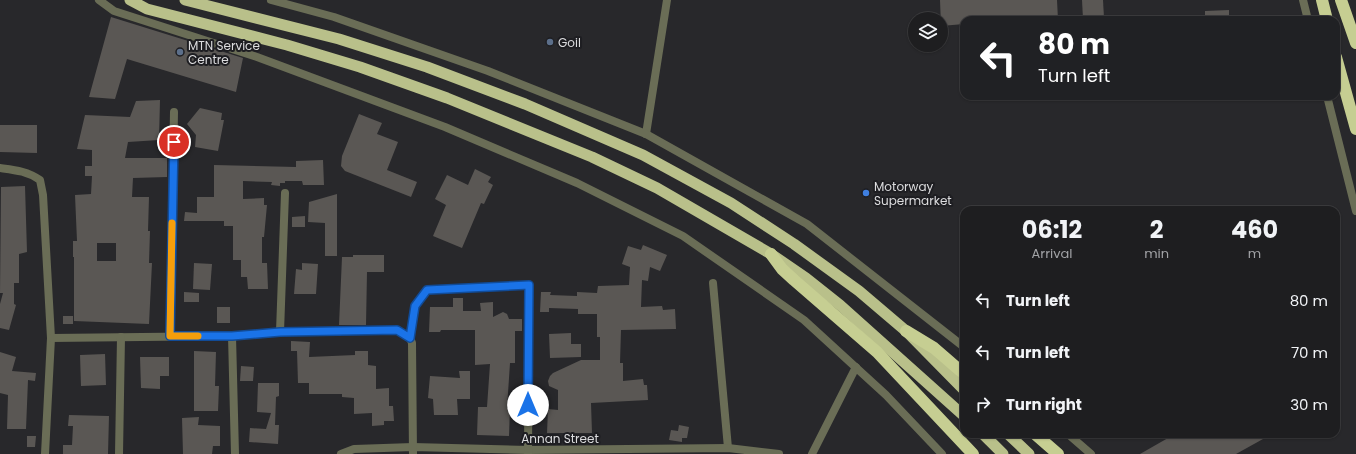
<!DOCTYPE html>
<style>
body{margin:0;font-family:Poppins,sans-serif;background:#262729;color:#f1f3f6;height:100vh;display:flex;flex-direction:column;font-size:15px;white-space:nowrap}
*{box-sizing:border-box;margin:0}
p{font-size:13px;color:#a1a2a5}
.icon{flex:none;width:22px;height:22px;fill:none;stroke:currentColor;stroke-width:2;stroke-linecap:round;stroke-linejoin:round}
.map{position:relative;flex:1;overflow:hidden}
.panel{position:absolute;left:960px;top:206px;width:380px;height:232px;display:flex;flex-direction:column;background:#1e1e20;border-radius:12px;box-shadow:0 1px 3px #0004,0 0 0 1px #3c3c3e}
.panel>*{flex:none}
.guide{position:absolute;left:960px;top:16px;width:380px;height:84px;border-radius:12px;box-shadow:0 1px 3px #0004,0 0 0 1px #3c3c3e;background:#202124;color:#fff;overflow:hidden}
.controls{position:absolute;left:908px;top:12px;display:grid;gap:8px}
.controls a{display:grid;place-items:center;width:40px;height:40px;border-radius:50%;background:#1e1e20;box-shadow:0 1px 3px #0004,0 0 0 1px #3c3c3e;font-size:20px}
.pin{position:absolute;display:grid;place-items:center;width:34px;height:34px;color:#fff;margin:-17px;border:2px solid #fff;border-radius:50%;box-shadow:0 1px 4px #0007}
.me{position:absolute;width:44px;margin:-22px;rotate:0deg;stroke-linejoin:round;filter:drop-shadow(0 0 3px #0008)}
.turn{display:flex;align-items:center;gap:14px;height:84px;padding:0 12px;font-size:18px}
.turn .icon{width:52px;height:52px;stroke-width:2.5}
.turn b{display:block;font-size:28px;line-height:34px}
.eta{display:flex;justify-content:space-evenly;align-items:center;height:68px;text-align:center}
.eta b{font-size:24px;font-weight:700;line-height:28px}
ul{padding:0;list-style:none}
li{display:flex;align-items:center;gap:12px;height:52px;padding:0 12px}
li div{flex:1}
li b{display:block;font-size:15px}
li em{font-style:normal}
.map>svg:first-child{display:block}
.building{fill:#5a5754;fill-rule:evenodd}
.lines{fill:none;stroke-linecap:round;stroke-linejoin:round}
.minor{stroke:#6a6d56;stroke-width:8}
.tertiary{stroke:#6a6d56;stroke-width:8}
.trunk{stroke:#b9c08a;stroke-width:11}
.motorway{stroke:#c6ce92;stroke-width:12}
.route-casing{stroke:#114b97;stroke-width:10}
.route{stroke:#1a73e8;stroke-width:7}
.slow{stroke:#f59e0b;stroke-width:7}
.service-dot{fill:#5c6f8a;stroke:#1e1e22;stroke-width:1.5}
.shop-dot{fill:#3f7fe0;stroke:#1e1e22;stroke-width:1.5}
.labels{text-anchor:middle;dominant-baseline:central;stroke-width:4;stroke-linejoin:round;paint-order:stroke}
.poi-label{font-size:12px;fill:#dcdcde;stroke:#1e1e22;text-anchor:start}
.street-label{font-size:12px;fill:#dcdcde;stroke:#1e1e22}
</style>
<div class="map">
<svg width="1356" height="454" viewBox="0 0 1356 454">
<rect width="100%" height="100%" fill="#28282b"/>
<g class="building">
<polygon points="940,0 1057,0 1058,20 964,20 964,24 941,26"/>
<polygon points="1082,0 1103,0 1104,18 1083,19"/>
<polygon points="1229,10 1229,20 1205,20 1205,11"/>
<polygon points="111,17 243,58 236,92 127,59 115,99 89,97"/>
<path d="M160,100L159,140L128,142L125,158H167V177L133,178L132,197H149L148,231H150L149,263H152L149,324L74,321V257H73V241H77L75,195L91,194L92,176H85V166H92V150L77,149L85,115L130,117L136,101ZM97,243H116V261H97Z"/>
<polygon points="200,108 222,113 221,120 224,120 218,151 195,147 196,135 187,124"/>
<polygon points="359,114 382,123 377,134 398,142 387,170 417,182 411,197 345,171 341,166 342,156"/>
<polygon points="0,125 37,125 37,153 0,152"/>
<polygon points="323,160 324,185 303,185 302,181 285,181 285,183 280,183 280,186 271,185 272,182 243,181 243,199 264,198 264,205 267,205 264,237 262,237 262,263 267,263 268,289 248,289 247,277 241,277 241,260 233,260 233,226 224,226 224,221 184,221 185,212 197,213 197,197 214,197 214,165 296,167 296,161"/>
<polygon points="475,169 491,177 488,182 493,185 484,204 481,203 462,248 433,236 446,205 435,199 447,175 468,185"/>
<polygon points="25,186 27,252 19,254 19,283 14,283 14,304 16,305 9,330 0,328 0,304 3,293 0,293 1,187"/>
<polygon points="337,194 337,256 325,256 325,223 308,222 309,202"/>
<polygon points="305,216 305,227 292,227 292,217"/>
<polygon points="643,245 667,255 660,271 650,267 648,281 642,280 641,307 662,306 663,310 675,309 676,329 621,330 620,363 623,363 623,381 643,379 644,385 647,385 648,400 591,403 592,433 547,433 548,409 558,410 558,390 549,386 548,381 550,376 553,373 581,360 600,360 600,337 597,337 597,314 578,314 578,309 549,308 549,312 540,312 541,292 551,292 550,295 577,296 577,292 597,293 598,286 629,285 630,267 622,264 628,246 641,250"/>
<polygon points="353,255 384,255 384,272 367,272 366,325 339,325 342,257 353,257"/>
<polygon points="194,263 212,264 210,290 193,289"/>
<polygon points="302,263 318,264 316,294 294,294 296,269 302,270"/>
<polygon points="184,292 199,293 199,302 184,302"/>
<polygon points="453,298 463,298 463,311 481,311 480,303 493,302 493,317 503,312 507,314 509,319 522,319 522,331 515,331 515,363 510,363 507,408 510,408 509,436 477,435 478,407 487,407 490,364 475,365 475,330 441,330 440,332 429,332 430,307 453,307"/>
<rect x="217" y="307" width="13" height="16"/>
<rect x="63" y="316" width="10" height="8"/>
<polygon points="571,333 571,344 581,344 581,357 550,358 549,334"/>
<polygon points="291,341 310,342 309,357 355,355 355,351 368,351 368,365 376,366 376,389 389,388 389,406 393,406 394,421 384,421 384,425 372,426 372,413 354,414 354,398 342,397 342,394 309,394 309,383 298,383 297,351 291,351"/>
<polygon points="194,351 216,352 215,386 219,386 218,411 194,411"/>
<polygon points="0,352 16,357 12,371 36,373 35,381 28,380 26,429 7,429 8,395 0,393"/>
<polygon points="105,354 106,385 81,386 80,355"/>
<polygon points="140,357 169,357 169,376 160,376 160,389 141,388"/>
<polygon points="241,366 254,367 253,381 240,381"/>
<polygon points="459,371 470,371 470,399 457,399 458,415 434,415 433,399 428,398 430,376 460,378"/>
<polygon points="258,383 279,383 279,396 276,397 275,425 279,425 278,444 249,442 250,428 266,429 271,413 257,412"/>
<polygon points="69,415 109,416 108,454 63,454 63,445 72,445 73,426 68,426"/>
<polygon points="199,417 198,425 220,426 220,446 213,446 212,454 183,454 182,418"/>
<polygon points="679,425 689,427 687,438 682,438 682,442 669,440 671,430 678,431"/>
<polygon points="1175,434 1272,434 1236,454 1140,454"/>
<polygon points="27,436 36,436 35,447 27,447"/>
</g>
<g class="lines">
<g class="minor">
<polyline points="646,134 667,0"/>
<path d="M0,168C15,170 27,171 40,180L43,195L51,338L45,454"/>
<polyline points="713,283 728,448"/>
<polyline points="280,332 285,193"/>
<polyline points="170,336 174,112"/>
<polyline points="232,336 235,454"/>
<polyline points="51,338 232,336 280,332 397,330 410,338"/>
<polyline points="119,454 121,337"/>
<polyline points="341,454 354,449 413,447 528,450 728,448 779,454"/>
<polyline points="413,454 412,343 410,338 415,306 427,290 529,285 528,454"/>
<polyline points="812,454 856,367"/>
</g>
<g class="tertiary">
<polyline points="99,0 114,11 257,57 445,127 577,183 683,236 804,320 886,395 942,454"/>
<polyline points="271,0 334,17 488,71 646,134 807,224 964,347"/>
<polyline points="1303,0 1308,20"/>
<polyline points="1327,96 1356,211"/>
<polyline points="1068,434 1091,454"/>
</g>
<g class="trunk">
<polyline points="130,0 147,9 287,45 360,67 447,98 592,157 657,188 771,254 806,278 840,305 964,416"/>
<polyline points="185,0 339,39 427,67 525,104 643,155 731,203 794,244 859,291 906,331 964,390"/>
<polyline points="983,434 1003,454"/>
<polyline points="1008,434 1029,454"/>
</g>
<g class="motorway">
<polyline points="1322,0 1327,20"/>
<polyline points="1341,0 1356,43"/>
<polyline points="1336,57 1356,129"/>
<polyline points="771,254 782,269 794,280 877,352 973,454"/>
<polyline points="906,331 934,348 964,374"/>
<polyline points="1035,434 1058,454"/>
</g>
</g>
<g class="lines">
<defs>
<polyline id="route" points="174,142 170,336 232,336 280,332 397,330 410,338 415,306 427,290 529,285 528,405"/>
</defs>
<use href="#route" class="route-casing"/>
<use href="#route" class="route"/>
<polyline class="slow" points="172,223 170,336 198,336"/>
</g>
<g class="service-dot">
<circle cx="550" cy="42" r="4"/>
<circle cx="180" cy="52" r="4"/>
</g>
<circle class="shop-dot" cx="866" cy="193" r="4"/>
<g class="labels">
<g class="poi-label">
<text x="558" y="42">Goil</text>
<text x="188" y="45">MTN Service<tspan x="188" dy="14">Centre</tspan></text>
<text x="874" y="186">Motorway<tspan x="874" dy="14">Supermarket</tspan></text>
</g>
<g class="street-label">
<text x="560" y="438">Annan Street</text>
</g>
</g>
</svg>
<div class="controls">
<a><svg class="icon" aria-label="layers" viewBox="0 0 24 24"><path d="M12 4l9 5-9 5-9-5zM3 14l9 5 9-5"/></svg></a>
</div>
<div class="pin" style="left:174px;top:142px;background:#d93025"><svg class="icon" aria-label="arrive" viewBox="0 0 24 24"><path d="M6 21V4h12l-3 4 3 4H6"/></svg></div>
<svg class="me" style="left:528px;top:405px" viewBox="-20 -20 40 40"><circle r="19" fill="#fff"/><path d="M0-13L10 11 0 6-10 11z" fill="#1a73e8"/></svg>
<div class="guide">
<div class="turn"><svg class="icon" aria-label="left" viewBox="0 0 24 24"><path d="M17 20v-9H6M10 6l-5 5 5 5"/></svg><div><b>80 m</b>Turn left</div></div>
</div>
<section class="panel">
<div class="eta">
<div><b>06:12</b><p>Arrival</p></div>
<div><b>2</b><p>min</p></div>
<div><b>460</b><p>m</p></div>
</div>
<ul>
<li><svg class="icon" aria-label="left" viewBox="0 0 24 24"><path d="M17 20v-9H6M10 6l-5 5 5 5"/></svg><div><b>Turn left</b></div><em>80 m</em></li>
<li><svg class="icon" aria-label="left" viewBox="0 0 24 24"><path d="M17 20v-9H6M10 6l-5 5 5 5"/></svg><div><b>Turn left</b></div><em>70 m</em></li>
<li><svg class="icon" aria-label="right" viewBox="0 0 24 24"><path d="M7 20v-9h11M14 6l5 5-5 5"/></svg><div><b>Turn right</b></div><em>30 m</em></li>
</ul>
</section>
</div>
